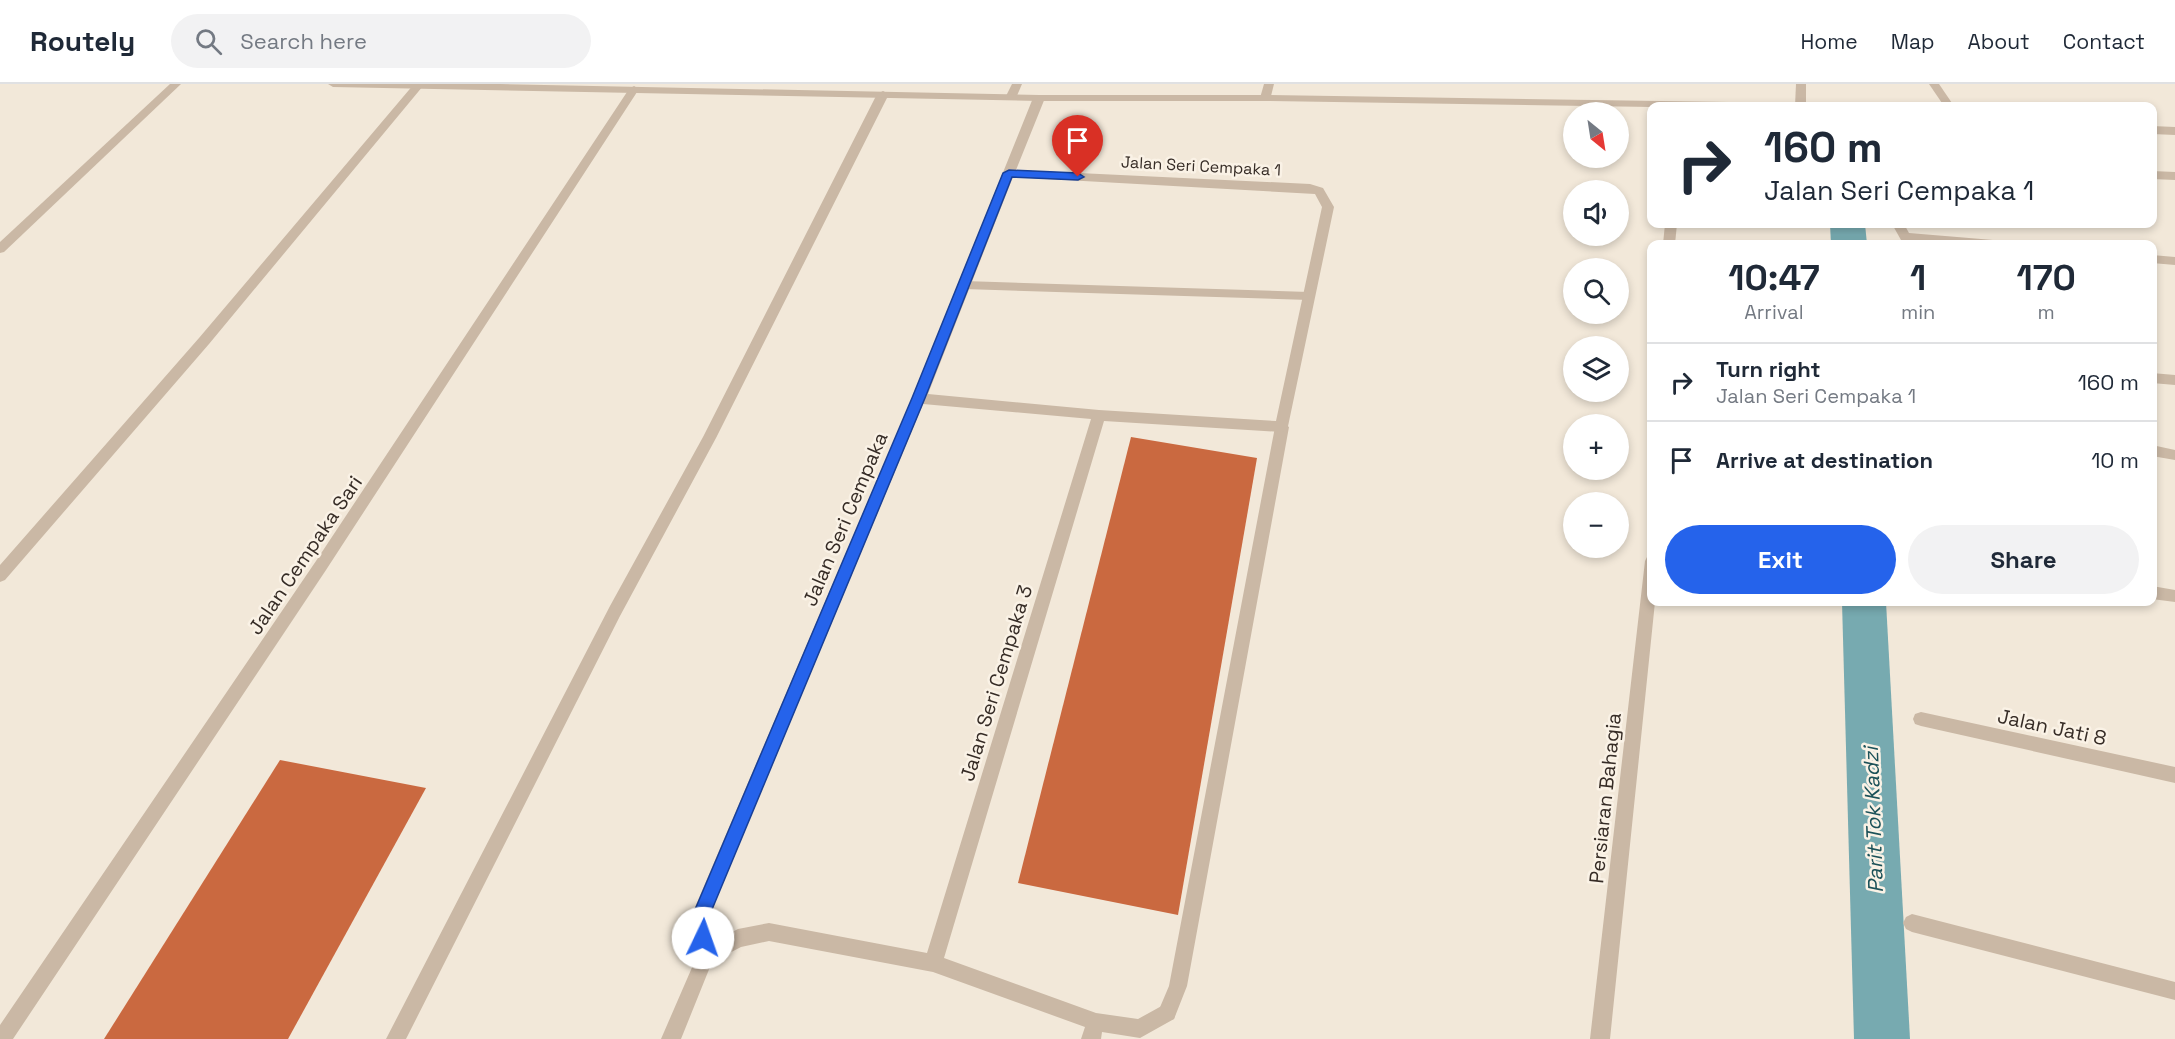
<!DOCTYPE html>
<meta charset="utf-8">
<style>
body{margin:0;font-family:"Space Grotesk",sans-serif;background:#f2f2f3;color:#1f2937;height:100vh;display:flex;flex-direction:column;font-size:22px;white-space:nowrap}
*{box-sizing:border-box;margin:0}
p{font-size:20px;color:#747a83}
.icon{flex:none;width:33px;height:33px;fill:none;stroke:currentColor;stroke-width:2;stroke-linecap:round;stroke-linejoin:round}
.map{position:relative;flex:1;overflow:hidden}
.panel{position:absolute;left:1647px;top:156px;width:510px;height:366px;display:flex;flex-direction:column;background:#fff;border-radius:12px;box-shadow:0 3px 9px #0003}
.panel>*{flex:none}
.top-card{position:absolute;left:1647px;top:18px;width:510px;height:126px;border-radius:12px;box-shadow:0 3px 9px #0003;background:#fff;color:#1f2937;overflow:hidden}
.needle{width:39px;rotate:150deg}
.tools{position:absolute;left:1563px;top:18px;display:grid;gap:12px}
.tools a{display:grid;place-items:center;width:66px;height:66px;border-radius:50%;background:#fff;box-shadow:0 3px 9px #0003;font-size:30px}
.pin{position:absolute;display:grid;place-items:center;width:51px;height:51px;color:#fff;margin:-62px -26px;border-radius:50% 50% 50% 0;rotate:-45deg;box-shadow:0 0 6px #0007}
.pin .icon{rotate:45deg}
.me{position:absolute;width:66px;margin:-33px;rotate:3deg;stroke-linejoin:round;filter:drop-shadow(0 0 4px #0008)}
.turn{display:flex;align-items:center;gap:21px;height:126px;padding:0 18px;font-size:27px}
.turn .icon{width:78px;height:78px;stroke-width:2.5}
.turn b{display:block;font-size:42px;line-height:51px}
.eta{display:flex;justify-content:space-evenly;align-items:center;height:102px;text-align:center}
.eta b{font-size:36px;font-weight:600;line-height:42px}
.button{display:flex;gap:12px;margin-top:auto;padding:12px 18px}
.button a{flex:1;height:69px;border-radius:36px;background:#2563eb;color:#fff;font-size:24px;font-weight:600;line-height:69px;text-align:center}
.button a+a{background:#f2f2f3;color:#1f2937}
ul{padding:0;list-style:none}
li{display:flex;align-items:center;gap:18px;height:78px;padding:0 18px;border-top:2px solid #e0e1e3}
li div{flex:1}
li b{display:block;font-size:22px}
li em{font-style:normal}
header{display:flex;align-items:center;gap:36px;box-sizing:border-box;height:84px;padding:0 30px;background:#fff;border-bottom:2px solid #e0e1e3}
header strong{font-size:28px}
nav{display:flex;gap:33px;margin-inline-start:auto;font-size:21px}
.search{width:420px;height:54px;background:#f2f2f3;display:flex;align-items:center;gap:15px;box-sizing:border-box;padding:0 21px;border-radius:33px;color:#747a83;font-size:22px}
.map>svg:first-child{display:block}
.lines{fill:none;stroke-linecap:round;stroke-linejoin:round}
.canal{fill:#77aab0;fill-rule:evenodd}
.building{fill:#ca6940}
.service{fill:#cab8a5;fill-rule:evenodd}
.minor{fill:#cab8a5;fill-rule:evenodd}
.tertiary{fill:#cab8a5;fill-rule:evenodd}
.route{fill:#2563eb;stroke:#184099;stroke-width:1.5}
.labels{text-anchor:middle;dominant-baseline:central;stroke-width:5;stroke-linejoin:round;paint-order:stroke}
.far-street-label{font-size:16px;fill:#362c26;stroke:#faf2e6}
.street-label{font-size:20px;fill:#362c26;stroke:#faf2e6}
.water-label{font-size:21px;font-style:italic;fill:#1b5158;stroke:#faf2e6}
</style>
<header>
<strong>Routely</strong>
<div class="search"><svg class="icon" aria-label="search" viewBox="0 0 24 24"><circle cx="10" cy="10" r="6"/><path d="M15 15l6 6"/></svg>Search here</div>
<nav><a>Home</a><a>Map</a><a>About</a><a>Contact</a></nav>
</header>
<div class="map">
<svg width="2175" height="955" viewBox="0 0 2175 955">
<rect width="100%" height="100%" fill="#f2e8d9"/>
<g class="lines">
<g class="canal">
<polygon points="1830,140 1865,140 1867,160 1831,160"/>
<polygon points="1842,518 1886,518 1910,955 1854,955"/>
</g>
</g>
<g class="building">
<polygon points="1131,353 1257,374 1178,831 1018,799"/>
<polygon points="280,676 426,704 288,955 104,955"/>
</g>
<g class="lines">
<g class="service">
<polygon points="414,0 423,2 209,260 5,496 0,498 0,481 199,254"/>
<polygon points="1796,0 1806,0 1806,22 1795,22"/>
<polygon points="1929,0 1939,0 1954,22 1944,22"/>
<polygon points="883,7 889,10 716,354 620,532 406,955 386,955 610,522 703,353 877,10"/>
<polygon points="1892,140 1904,140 1909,149 1993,156 1999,160 1947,160 1905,157 1901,156"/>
<polygon points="2152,171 2175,173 2175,181 2152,179"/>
<polygon points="964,197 1309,208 1315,212 1309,216 964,205 958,201"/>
<polygon points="1282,338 1289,343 1187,902 1174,935 1167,937 1160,935 1158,928 1169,902 1275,343"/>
<polygon points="2152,502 2175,506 2175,518 2152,515"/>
<polygon points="1912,830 2175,898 2175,916 1912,848 1906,845 1903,839 1906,833"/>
</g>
<g class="minor">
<polygon points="170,0 181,0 4,168 0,169 0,158"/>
<polygon points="1012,0 1022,0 1016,14 1012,15 1006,12"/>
<polygon points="1264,0 1274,0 1270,16 1266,17 1260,14"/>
<polygon points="634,2 639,5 326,486 13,955 0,955 0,941 316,477 629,5"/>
<path d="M1039,11L1045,14L1016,86L1310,100L1323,104L1334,123L1287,347L1282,348L1104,337L944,874L1096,929L1138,935L1167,919L1174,921L1176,928L1174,935L1140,954L1102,948L1101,955H1081L1085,943L933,888L769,857L741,863L712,878L681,955H661L697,872L690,835L912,314L1033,14ZM1013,93L1315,110L1322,123L1276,337L1099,326L928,310ZM923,320L1091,335L927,869L769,839L738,845L713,858L708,835Z"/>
<polygon points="2152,87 2175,88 2175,96 2152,95"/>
<polygon points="1665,140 1677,140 1675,160 1663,160"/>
<polygon points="2152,289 2175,291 2175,301 2152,299"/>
<polygon points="2152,361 2175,366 2175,376 2152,372"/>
<polygon points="1652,471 1652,518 1655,518 1610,955 1590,955 1645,477 1647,473"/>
<polygon points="1921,628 2175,683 2175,699 1921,642 1915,640 1913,635 1915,630"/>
</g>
<g class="tertiary">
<polygon points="328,0 500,0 1039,11 1266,11 1794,19 1800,22 1652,23 1266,17 1039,17 333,3"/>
<polygon points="2152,42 2175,43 2175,51 2152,50"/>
</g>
</g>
<polygon class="route" points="1009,86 1078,89 1084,93 1078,96 1012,93 925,314 708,835 711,854 708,859 703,862 697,859 691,835 912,314 1003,89"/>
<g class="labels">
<g class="far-street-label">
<text transform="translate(1201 82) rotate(3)">Jalan Seri Cempaka 1</text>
</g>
<g class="street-label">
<text transform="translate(845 435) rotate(-67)">Jalan Seri Cempaka</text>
<text transform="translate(305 471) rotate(-56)">Jalan Cempaka Sari</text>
<text transform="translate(996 599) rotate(-73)">Jalan Seri Cempaka 3</text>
<text transform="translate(2052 643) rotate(12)">Jalan Jati 8</text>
<text transform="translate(1605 714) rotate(-84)">Persiaran Bahagia</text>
</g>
<g class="water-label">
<text transform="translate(1873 736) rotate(-92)">Parit Tok Kadzi</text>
</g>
</g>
</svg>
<div class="tools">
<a><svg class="needle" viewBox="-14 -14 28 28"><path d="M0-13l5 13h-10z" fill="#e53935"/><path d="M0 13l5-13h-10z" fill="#747a83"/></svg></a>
<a><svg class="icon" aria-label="sound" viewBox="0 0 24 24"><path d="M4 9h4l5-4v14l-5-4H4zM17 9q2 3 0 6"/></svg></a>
<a><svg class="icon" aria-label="search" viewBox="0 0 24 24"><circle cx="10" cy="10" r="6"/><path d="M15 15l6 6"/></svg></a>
<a><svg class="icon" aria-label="layers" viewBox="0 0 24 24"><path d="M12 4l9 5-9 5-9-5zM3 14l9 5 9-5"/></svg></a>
<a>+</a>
<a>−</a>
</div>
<div class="pin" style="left:1078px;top:93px;background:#d93025"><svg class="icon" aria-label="arrive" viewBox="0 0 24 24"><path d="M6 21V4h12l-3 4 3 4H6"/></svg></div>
<svg class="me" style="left:703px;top:854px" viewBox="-20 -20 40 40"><circle r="19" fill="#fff"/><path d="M0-13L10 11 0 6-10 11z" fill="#2563eb"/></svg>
<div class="top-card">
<div class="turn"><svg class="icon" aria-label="right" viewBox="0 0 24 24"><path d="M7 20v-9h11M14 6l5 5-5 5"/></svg><div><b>160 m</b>Jalan Seri Cempaka 1</div></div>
</div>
<section class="panel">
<div class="eta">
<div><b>10:47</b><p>Arrival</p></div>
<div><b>1</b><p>min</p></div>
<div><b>170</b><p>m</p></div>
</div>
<ul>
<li><svg class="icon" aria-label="right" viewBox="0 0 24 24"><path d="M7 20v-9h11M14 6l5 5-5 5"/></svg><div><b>Turn right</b><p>Jalan Seri Cempaka 1</p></div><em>160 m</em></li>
<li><svg class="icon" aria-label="arrive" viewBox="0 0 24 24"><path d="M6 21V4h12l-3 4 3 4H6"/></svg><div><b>Arrive at destination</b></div><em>10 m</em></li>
</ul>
<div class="button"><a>Exit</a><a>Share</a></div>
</section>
</div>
